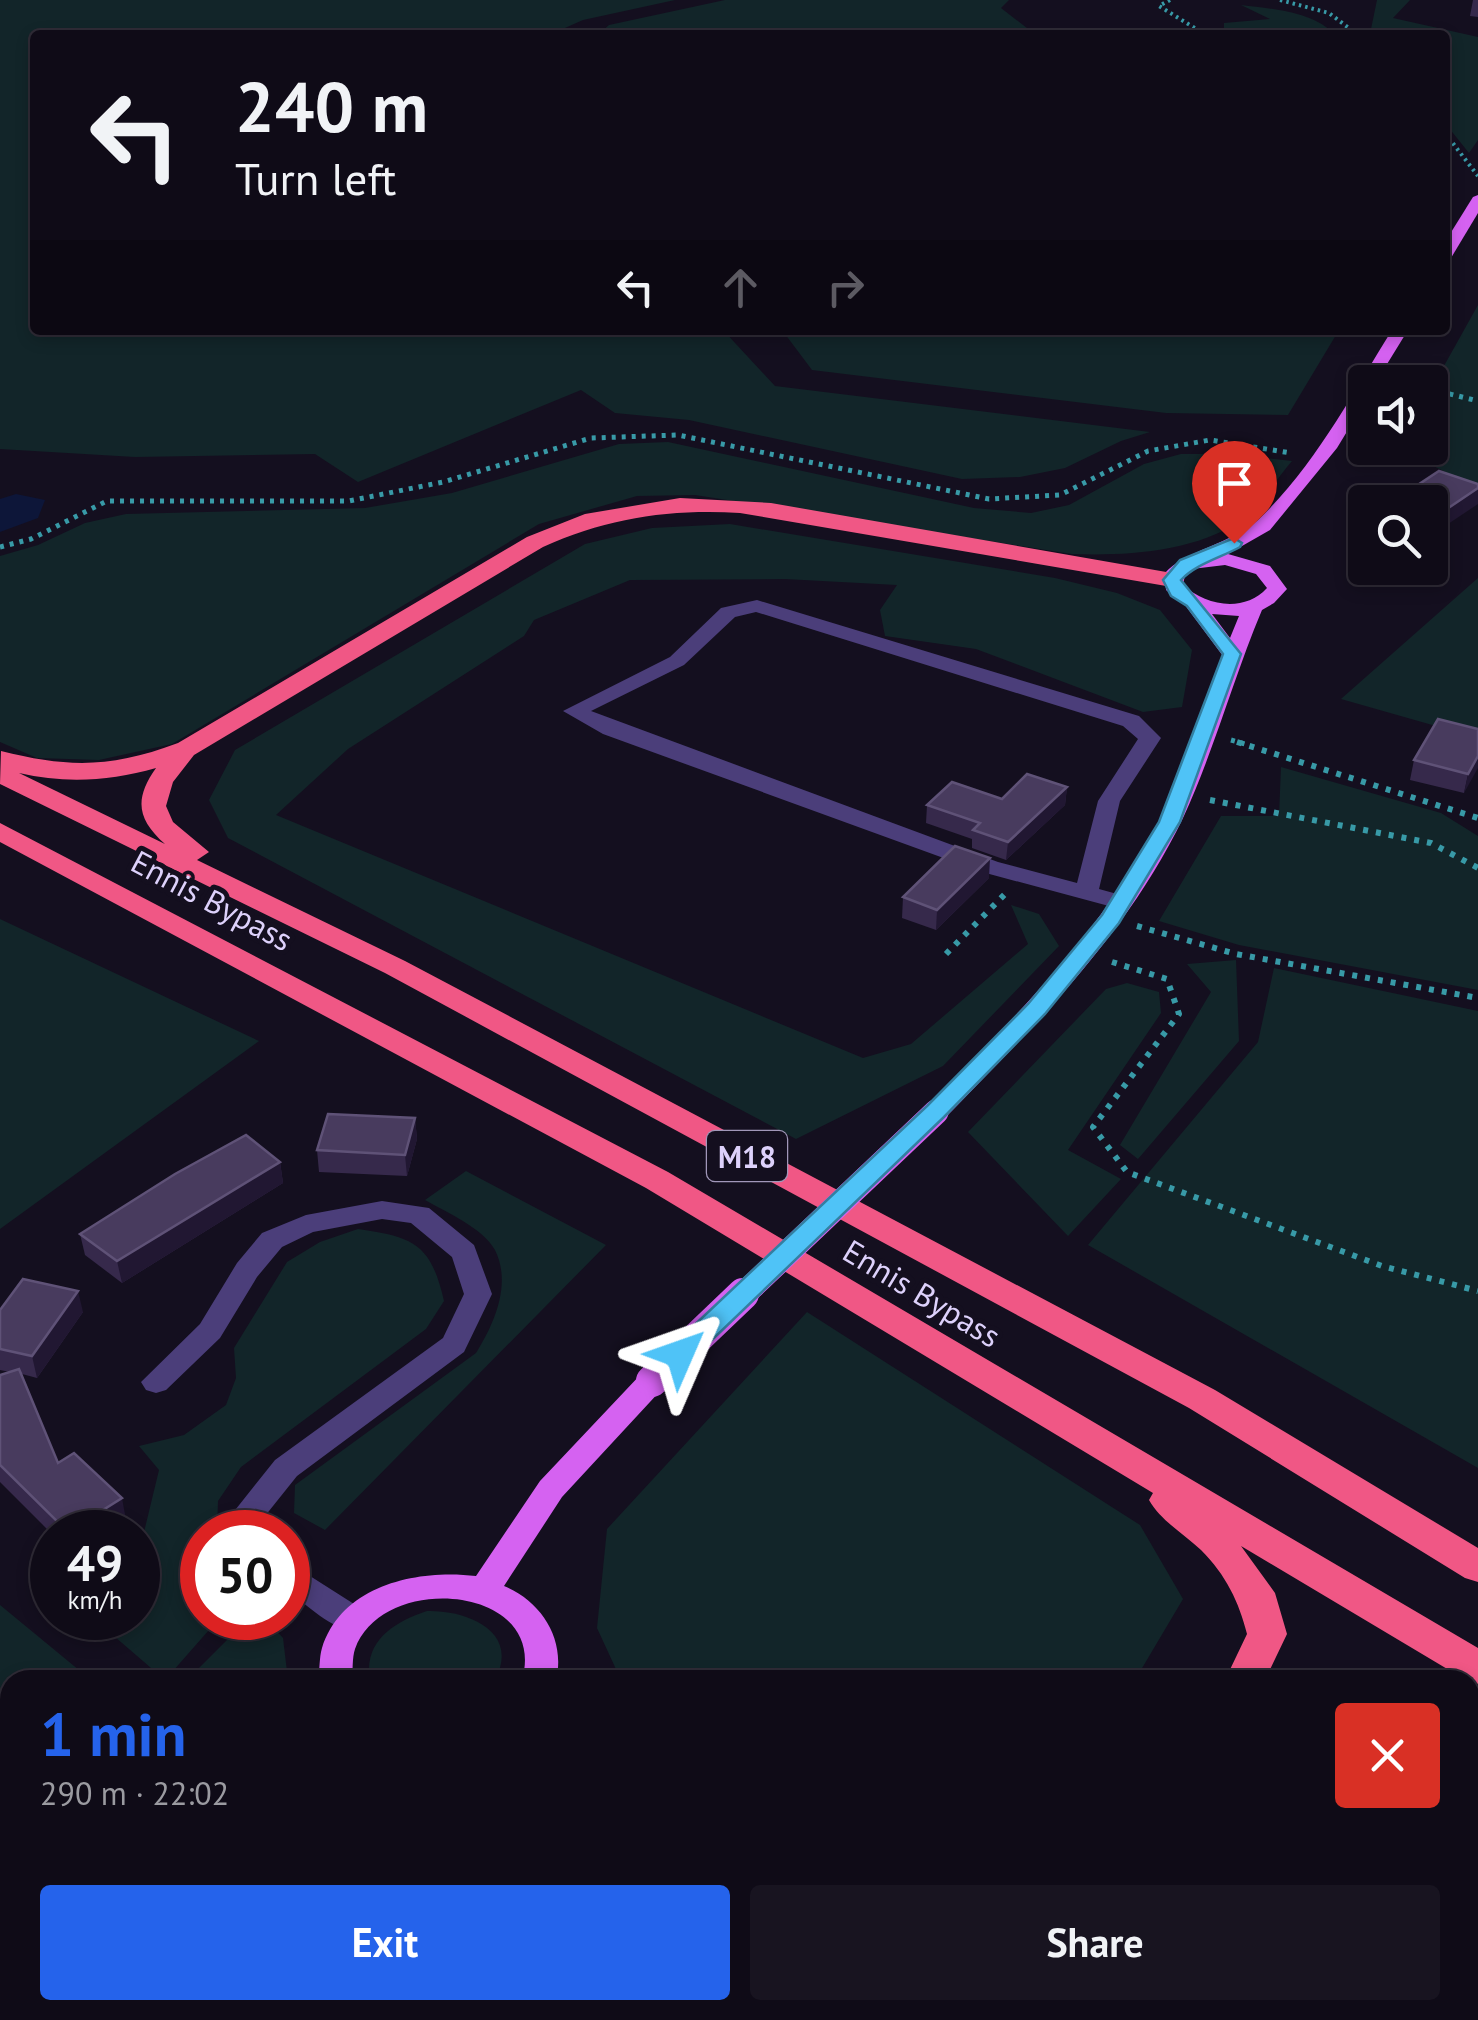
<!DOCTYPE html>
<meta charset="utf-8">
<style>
body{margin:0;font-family:"PT Sans",sans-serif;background:#181420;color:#f1f3f6;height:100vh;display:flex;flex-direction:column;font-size:38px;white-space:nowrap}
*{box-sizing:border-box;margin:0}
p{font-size:32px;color:#9b9ba1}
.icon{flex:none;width:55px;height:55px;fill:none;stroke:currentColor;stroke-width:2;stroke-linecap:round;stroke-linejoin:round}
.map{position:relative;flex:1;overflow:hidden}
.details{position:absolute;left:0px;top:1670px;width:1480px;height:350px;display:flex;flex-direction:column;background:#0f0b17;border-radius:30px 30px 0 0;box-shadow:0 5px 15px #0003,0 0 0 2px #2f2b36}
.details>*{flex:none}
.top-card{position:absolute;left:30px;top:30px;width:1420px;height:305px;border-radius:10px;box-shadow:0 5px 15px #0003,0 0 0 2px #2f2b36;background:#0f0b17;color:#f1f3f6;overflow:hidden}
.controls{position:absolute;left:1348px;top:365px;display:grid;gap:20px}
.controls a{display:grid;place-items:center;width:100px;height:100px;border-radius:10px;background:#0f0b17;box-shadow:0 5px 15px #0003,0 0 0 2px #2f2b36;font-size:50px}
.speed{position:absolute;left:30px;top:1510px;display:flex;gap:20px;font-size:50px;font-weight:700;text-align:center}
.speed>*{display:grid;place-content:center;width:130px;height:130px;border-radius:50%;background:#0f0b17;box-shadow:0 5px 15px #0003,0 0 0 2px #2f2b36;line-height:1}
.speed small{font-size:25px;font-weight:400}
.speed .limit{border:15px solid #d22;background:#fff;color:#111}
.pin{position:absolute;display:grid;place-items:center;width:85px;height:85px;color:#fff;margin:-102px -42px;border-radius:50% 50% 50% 0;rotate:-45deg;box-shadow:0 0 10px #0007}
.pin .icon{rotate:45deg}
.me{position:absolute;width:110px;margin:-55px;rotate:47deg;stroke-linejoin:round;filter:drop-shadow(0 0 8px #0008)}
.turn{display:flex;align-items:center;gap:35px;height:210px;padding:0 40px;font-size:45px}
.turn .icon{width:130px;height:130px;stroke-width:2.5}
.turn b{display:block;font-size:70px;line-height:85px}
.lanes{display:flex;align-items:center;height:95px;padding:0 40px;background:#0003;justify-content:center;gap:50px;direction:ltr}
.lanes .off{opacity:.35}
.round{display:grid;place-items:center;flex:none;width:105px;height:105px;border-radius:10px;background:#181420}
.overview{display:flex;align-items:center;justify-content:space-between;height:170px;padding:0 40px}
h1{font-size:60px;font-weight:800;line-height:75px;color:#2563eb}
.primary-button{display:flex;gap:20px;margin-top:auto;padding:20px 40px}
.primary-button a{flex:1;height:115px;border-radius:10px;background:#2563eb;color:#fff;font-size:40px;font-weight:800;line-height:115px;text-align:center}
.primary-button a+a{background:#181420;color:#f1f3f6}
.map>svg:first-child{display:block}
.green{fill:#122529}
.water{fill:#0d1639}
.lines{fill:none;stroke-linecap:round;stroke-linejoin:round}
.path-far2{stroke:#389aa7;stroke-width:4;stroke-dasharray:2.5 4;stroke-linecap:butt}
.path-far1{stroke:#389aa7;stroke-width:5;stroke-dasharray:4 6;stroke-linecap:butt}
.path{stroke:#389aa7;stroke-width:6;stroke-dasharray:5 8;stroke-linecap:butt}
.minor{fill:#4b3e7a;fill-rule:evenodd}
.major{fill:#d562f1;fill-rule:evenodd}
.highway{fill:#f05785;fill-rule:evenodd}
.major-bridge-far1{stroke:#d562f1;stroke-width:25}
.major-bridge{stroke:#d562f1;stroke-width:32}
.wall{fill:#36294b}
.shaded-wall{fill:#211732}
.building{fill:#483b5e;stroke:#5f5277;stroke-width:2.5}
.route{fill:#4fc3f7;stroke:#337fa1;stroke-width:2.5}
.labels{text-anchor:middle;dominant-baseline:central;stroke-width:10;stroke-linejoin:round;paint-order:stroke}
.shield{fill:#140f1f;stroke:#a197b9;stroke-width:2.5}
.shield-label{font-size:30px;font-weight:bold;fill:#ddd1fb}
.street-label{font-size:32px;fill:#ddd1fb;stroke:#140f1f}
</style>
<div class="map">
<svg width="1478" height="2020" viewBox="0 0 1478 2020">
<rect width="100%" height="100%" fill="#140f1f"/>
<g class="green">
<polygon points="0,0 675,0 583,20 549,35 35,35 35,330 723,330 775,386 1150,432 1121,441 1065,468 1020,477 962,479 689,420 615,413 581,390 358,482 315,454 135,457 0,449"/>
<polygon points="725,0 1009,0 1001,8 1032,32 1117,31 1116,35 598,35 609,25"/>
<polygon points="1377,0 1410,0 1393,18 1478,37 1478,140 1469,153 1445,123 1445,35 1376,35 1371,29"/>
<path d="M1241,5C1272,9 1313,11 1335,35L1224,34V23L1270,19Z"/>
<polygon points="1478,305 1478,489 1399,448 1430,448 1430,391"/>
<polygon points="782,330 1339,330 1288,415 1166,413 812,370"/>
<path d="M668,442L974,508L1031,513L1069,505L1144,464L1181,454H1229L1292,461C1276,479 1260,507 1240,521C1194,552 1126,556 1072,554L695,495L637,496L539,524L172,744L99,760L37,758L0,742V556L38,545L85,523L126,514L365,508L452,493L619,444Z"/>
<polygon points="730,524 1055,578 1117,593 1160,610 1192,650 1182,707 1143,712 976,649 885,636 880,610 897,585 785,579 630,580 534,620 524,636 348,749 276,815 863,1058 911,1044 1028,944 1011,905 1039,914 1059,946 943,1066 796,1139 228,838 209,800 235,750 585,544 652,528"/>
<polygon points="1478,578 1478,738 1341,699"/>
<polygon points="1281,767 1441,813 1478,836 1478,990 1239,945 1159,921 1221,816 1279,816"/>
<polygon points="0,919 259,1041 0,1229"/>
<polygon points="1236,960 1239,1041 1138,1159 1120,1145 1211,992 1187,964"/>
<polygon points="1274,968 1478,1011 1478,1468 1088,1245 1258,1042"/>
<polygon points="1127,983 1159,992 1161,1013 1068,1150 1121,1179 1068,1236 968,1132 1106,989"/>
<path d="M466,1171L606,1245L325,1530L294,1513L295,1485L476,1353C494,1324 512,1284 495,1250C483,1228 446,1212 425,1200Z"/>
<path d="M358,1229C414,1237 431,1244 444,1301L426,1329L241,1467L218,1501L217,1532H202V1610L198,1615L209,1630L165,1680L93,1618H138V1557L159,1470L139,1446L184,1435L226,1405L236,1378L234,1348L287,1262L320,1242Z"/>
<polygon points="807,1312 1140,1525 1183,1599 1135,1680 621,1680 597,1628 607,1529"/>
<polygon points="0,1605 91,1680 10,1680 10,2010 25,2010 17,2020 0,2020"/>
<path d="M427,1611C465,1610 521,1630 495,1680H370C363,1641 394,1622 427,1611Z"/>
<polygon points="249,1618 265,1618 283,1638 288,1680 187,1680"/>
</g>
<polygon class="water" points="16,494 45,500 38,518 0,532 0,499"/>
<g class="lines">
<g class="path-far2">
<polyline points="1170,0 1159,6 1206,35"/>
<polyline points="1280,0 1329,13 1358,35"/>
<polyline points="1445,133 1478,176"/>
</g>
<g class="path-far1">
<polyline points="1430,389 1478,401"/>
<polyline points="0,547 31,539 107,501 349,501 443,482 591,438 678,435 989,499 1060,495 1148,451 1210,440 1291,453"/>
<polyline points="1231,740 1245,744"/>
</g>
<g class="path">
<polyline points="1237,742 1478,818"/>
<polyline points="1210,800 1431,843 1478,868"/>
<polyline points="1137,926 1236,954 1478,998"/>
<polyline points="946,954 1005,894"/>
<polyline points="1112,962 1167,979 1179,1014 1093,1127 1127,1172 1382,1266 1478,1291"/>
</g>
<g class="minor">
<path d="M757,600L1139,716L1161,738L1120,801L1099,889L1128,897L1132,902L1128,907L1120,909L982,872L603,734L563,711L670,657L721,608ZM756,612L1123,726L1138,739L1098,801L1077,883L998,862L591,711L684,665L735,617Z"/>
<polygon points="382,1201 429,1208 474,1245 492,1294 464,1352 297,1476 265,1516 273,1532 242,1532 232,1514 275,1460 443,1338 464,1294 452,1257 411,1223 382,1219 313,1232 282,1247 257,1277 220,1338 166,1390 156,1393 146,1390 141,1382 200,1324 237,1263 262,1233 306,1215"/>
<path d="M288,1562L365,1611L370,1620L365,1629C339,1638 309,1606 288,1591Z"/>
</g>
<g class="major">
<polygon points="1478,195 1478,213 1451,258 1445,260 1445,242 1473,197"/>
<path d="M1392,330H1408L1376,382H1365V402L1337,448L1270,530L1228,554L1270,566L1287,589L1274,603L1262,610C1233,679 1214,751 1183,818C1127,935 1033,1027 945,1118H927L923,1112L927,1106C1013,1019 1103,932 1159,821C1185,768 1202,711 1223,656L1185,605L1166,590L1165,573C1183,552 1234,542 1258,520C1315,466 1352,394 1392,330ZM1225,565L1256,574L1267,588C1244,613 1206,606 1183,585L1185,575L1192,569ZM1212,614L1239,616L1230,638Z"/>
<path d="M652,1370L662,1373L667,1381L662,1389L562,1497L504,1586C541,1601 566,1639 556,1680H522C549,1585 383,1571 355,1649C352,1658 353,1670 352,1680H318C320,1670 319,1658 322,1648C342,1584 419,1569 476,1576L540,1481L642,1373Z"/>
<polygon points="64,2010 107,2010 102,2020 59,2020"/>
</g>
<g class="highway">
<path d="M680,498L771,503L1172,573L1184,580L1172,587L740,513C669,509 608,518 543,547L194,755L173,782L166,806L173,822L209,852L197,860L405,961L1215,1390L1478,1548V1582L1465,1578L1189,1408L385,973L0,784L1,751C69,768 111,768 178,743L527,537L585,514ZM156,768C134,799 137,819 165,844L19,773C66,784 110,781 156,768Z"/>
<path d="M0,823L668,1172L1478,1648V1684L1464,1679L1241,1546L1275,1593L1287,1634L1265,1680H1225L1247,1634C1239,1602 1226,1575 1201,1550C1184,1534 1161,1521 1149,1500L1153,1493L646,1188L0,842Z"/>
<polygon points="1470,1686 1478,1688 1478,1722 1470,1720"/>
</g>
<polyline class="major-bridge-far1" points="741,1297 936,1112"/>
<polyline class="major-bridge" points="652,1381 743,1294"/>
</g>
<g class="wall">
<polygon points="1473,0 1478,0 1478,17 1470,16"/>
<polygon points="1478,729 1464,793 1410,780 1414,760"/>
<polygon points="1067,787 1065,805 1006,860 972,848 972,839 926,823 927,805 1002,799"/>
<polygon points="989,878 936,930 902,918 903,897"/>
<polygon points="415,1118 417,1139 407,1176 319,1172 317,1150"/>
<polygon points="280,1162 283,1183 122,1283 85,1255 80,1234"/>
<polygon points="0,1310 83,1312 37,1378 22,1374 58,1463 126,1520 107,1532 52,1532 52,1534 0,1482 0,1375 10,1372 0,1370"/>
</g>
<g class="shaded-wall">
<polygon points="1478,488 1478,504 1430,536 1432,519"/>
<polygon points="1478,756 1478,768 1464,793 1468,774"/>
<polygon points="1067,787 1065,805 1006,860 1008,842"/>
<polygon points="990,858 989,878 936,930 937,910"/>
<polygon points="415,1118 417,1139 407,1176 405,1155"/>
<polygon points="280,1162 283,1183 122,1283 117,1261"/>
<polygon points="78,1291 83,1312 37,1378 32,1356"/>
<polygon points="122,1498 126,1520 107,1532 68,1532"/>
</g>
<g class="building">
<polygon points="1439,471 1478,484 1478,488 1432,519 1430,518 1430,502 1392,502"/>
<polygon points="1438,719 1478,729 1478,756 1468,774 1414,760"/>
<polygon points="1027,774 1067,787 1008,842 973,830 980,823 927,805 952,782 1002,799"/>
<polygon points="955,846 990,858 937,910 903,897"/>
<polygon points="328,1114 415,1118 405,1155 317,1150"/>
<polygon points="246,1135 280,1162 117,1261 80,1234 175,1174"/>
<polygon points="23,1279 78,1291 32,1356 0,1349 0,1310"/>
<polygon points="19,1369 58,1463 74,1453 122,1498 68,1532 0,1465 0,1375"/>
<polygon points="1327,2010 1445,2010 1458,2020 1318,2020"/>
</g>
<path class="route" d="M1234,538L1242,543L1240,547C1220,558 1196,564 1181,580L1241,654L1180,822L1119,923L1045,1014L944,1117L690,1361H671L667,1354L671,1347L927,1106L1028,1004L1102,915L1159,822L1223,654L1187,606L1171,596L1163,580L1180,560Z"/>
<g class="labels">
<rect class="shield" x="707" y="1131" width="80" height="50" rx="8"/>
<g class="shield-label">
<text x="747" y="1156">M18</text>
</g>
<g class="street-label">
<text transform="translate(212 900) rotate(28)">Ennis Bypass</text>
<text transform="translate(922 1293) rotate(31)">Ennis Bypass</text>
</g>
</g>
</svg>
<div class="controls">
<a><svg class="icon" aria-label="sound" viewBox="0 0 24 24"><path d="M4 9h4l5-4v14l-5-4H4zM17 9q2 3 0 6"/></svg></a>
<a><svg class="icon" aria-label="search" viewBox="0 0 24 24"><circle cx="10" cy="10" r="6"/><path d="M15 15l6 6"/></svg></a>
</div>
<div class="speed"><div>49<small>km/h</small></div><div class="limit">50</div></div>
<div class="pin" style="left:1234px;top:543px;background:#d93025"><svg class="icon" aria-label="arrive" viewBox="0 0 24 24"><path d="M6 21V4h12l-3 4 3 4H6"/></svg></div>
<svg class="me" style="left:680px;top:1354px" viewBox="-20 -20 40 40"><path d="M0-17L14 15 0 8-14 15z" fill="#4fc3f7" stroke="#fff" stroke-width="4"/></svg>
<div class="top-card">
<div class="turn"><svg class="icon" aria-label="left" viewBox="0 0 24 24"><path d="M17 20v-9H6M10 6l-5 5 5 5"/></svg><div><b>240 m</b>Turn left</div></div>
<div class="lanes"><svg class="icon" aria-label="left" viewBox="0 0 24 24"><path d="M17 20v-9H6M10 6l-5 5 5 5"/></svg><svg class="icon off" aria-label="ahead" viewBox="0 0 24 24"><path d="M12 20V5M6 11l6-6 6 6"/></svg><svg class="icon off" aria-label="right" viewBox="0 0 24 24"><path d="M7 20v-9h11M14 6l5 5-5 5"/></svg></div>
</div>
<section class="details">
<div class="overview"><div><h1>1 min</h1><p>290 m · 22:02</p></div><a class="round" style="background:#d93025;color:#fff"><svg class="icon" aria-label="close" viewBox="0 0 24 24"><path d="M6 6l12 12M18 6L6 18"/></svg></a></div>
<div class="primary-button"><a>Exit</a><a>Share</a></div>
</section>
</div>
